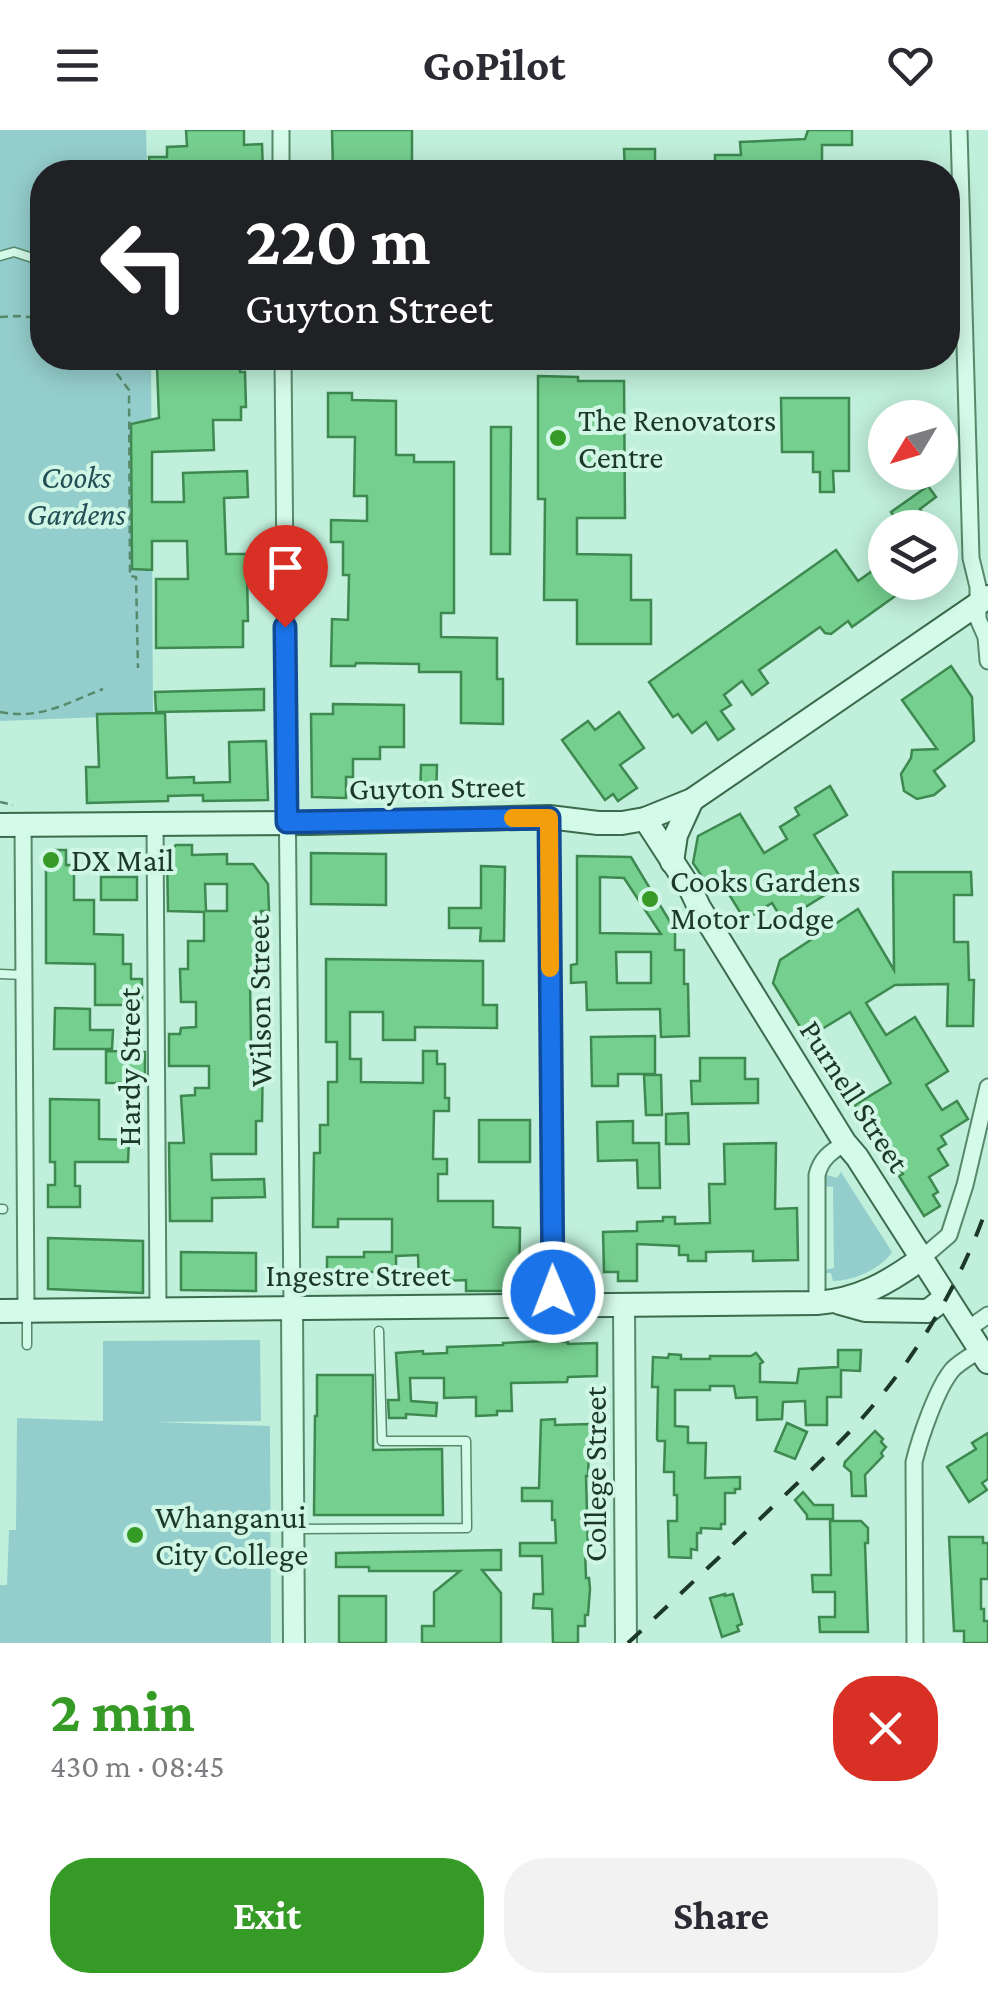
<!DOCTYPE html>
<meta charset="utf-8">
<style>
body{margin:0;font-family:"Crimson Pro",serif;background:#f2f2f3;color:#2b2b33;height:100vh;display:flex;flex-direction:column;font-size:38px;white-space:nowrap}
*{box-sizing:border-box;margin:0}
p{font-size:32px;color:#7c7c81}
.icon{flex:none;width:55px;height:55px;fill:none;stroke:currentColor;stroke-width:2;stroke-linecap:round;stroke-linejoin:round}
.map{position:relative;height:1513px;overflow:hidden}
.details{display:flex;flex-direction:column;background:#fff;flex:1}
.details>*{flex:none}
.guide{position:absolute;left:30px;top:30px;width:930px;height:210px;border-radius:40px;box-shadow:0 5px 25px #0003;background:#202124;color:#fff;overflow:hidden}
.needle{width:65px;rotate:232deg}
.buttons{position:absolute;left:868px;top:270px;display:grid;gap:20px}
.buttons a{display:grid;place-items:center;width:90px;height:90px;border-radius:50%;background:#fff;box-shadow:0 5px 25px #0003;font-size:50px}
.pin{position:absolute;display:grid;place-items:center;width:85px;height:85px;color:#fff;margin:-102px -42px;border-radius:50% 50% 50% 0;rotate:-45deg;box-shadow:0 0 10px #0007}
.pin .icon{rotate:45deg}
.me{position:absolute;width:110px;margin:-55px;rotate:359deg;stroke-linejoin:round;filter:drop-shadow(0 0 8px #0008)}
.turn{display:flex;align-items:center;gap:35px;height:210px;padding:0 50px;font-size:45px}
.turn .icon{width:130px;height:130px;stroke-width:2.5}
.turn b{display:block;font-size:70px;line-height:85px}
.round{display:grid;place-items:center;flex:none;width:105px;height:105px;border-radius:40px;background:#f2f2f3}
.overview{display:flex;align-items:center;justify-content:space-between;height:170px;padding:0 50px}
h1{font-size:60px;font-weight:700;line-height:75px;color:#369a26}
.button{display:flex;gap:20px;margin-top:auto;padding:20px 50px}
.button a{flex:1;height:115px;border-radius:40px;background:#369a26;color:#fff;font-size:40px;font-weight:700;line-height:115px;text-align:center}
.button a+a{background:#f2f2f3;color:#2b2b33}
header{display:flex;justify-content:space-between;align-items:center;height:130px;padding:0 50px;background:#fff;font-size:45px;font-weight:700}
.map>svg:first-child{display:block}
.green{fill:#94cecc}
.building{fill:#75cf8e;stroke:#3d8950;stroke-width:2.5;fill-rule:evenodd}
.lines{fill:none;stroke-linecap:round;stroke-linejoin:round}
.service-casing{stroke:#57896b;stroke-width:11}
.minor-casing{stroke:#57896b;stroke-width:19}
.tertiary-casing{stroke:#57896b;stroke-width:24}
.secondary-casing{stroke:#3b6b4c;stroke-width:26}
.path{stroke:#57896b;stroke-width:2.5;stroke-dasharray:8 5;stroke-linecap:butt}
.service{stroke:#d4fae9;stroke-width:8}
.minor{stroke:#d4fae9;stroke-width:15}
.tertiary{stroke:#d4fae9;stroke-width:20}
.secondary{stroke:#d4fae9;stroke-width:22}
.rail{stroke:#1c3826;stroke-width:4;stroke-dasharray:18 18;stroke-linecap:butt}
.route-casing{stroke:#114b97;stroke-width:25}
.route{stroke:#1a73e8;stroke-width:18}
.slow{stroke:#f59e0b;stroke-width:18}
.poi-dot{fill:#369a26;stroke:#d0f6e6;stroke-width:4}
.labels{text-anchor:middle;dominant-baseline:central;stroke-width:8;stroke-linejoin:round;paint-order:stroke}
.poi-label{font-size:32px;fill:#1c3826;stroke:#d0f6e6;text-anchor:start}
.park-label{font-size:32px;font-style:italic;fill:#224f55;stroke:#d0f6e6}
.street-label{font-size:32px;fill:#1c3826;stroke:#d0f6e6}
</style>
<header><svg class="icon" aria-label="menu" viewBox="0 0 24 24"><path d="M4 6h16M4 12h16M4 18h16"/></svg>GoPilot<svg class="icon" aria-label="heart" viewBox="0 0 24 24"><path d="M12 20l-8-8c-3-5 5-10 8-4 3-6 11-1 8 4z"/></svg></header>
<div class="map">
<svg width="988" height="1513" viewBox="0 0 988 1513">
<rect width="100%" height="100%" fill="#c0efdb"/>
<g class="green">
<polygon points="0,0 146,0 147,42 42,42 42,228 151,228 153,585 0,591"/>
<path d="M841,1042L892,1122C881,1139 853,1151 833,1151L831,1143H826L825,1140L834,1138L833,1057L824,1056L827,1045L837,1048Z"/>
<polygon points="260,1210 261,1291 156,1292 270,1296 271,1513 0,1513 0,1455 7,1455 9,1400 16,1400 17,1288 103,1291 103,1211"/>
</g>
<g class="building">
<polygon points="186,0 244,0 244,15 262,14 263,42 150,42 149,27 167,27 167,17 187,16"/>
<polygon points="332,0 412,0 412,42 333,42"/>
<polygon points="808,0 852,0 852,15 822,15 822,42 715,42 715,25 741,25 740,12 805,9"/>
<polygon points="624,19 655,19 655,42 625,42"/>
<polygon points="240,235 240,242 245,242 246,277 241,277 241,290 213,290 214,320 152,322 152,372 184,372 183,343 247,341 248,367 224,368 226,424 250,424 251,443 247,443 248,491 243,491 243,517 156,518 156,449 188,449 187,411 152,411 152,440 132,439 131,294 159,288 157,237"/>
<polygon points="538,246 578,247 578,251 624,251 625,388 577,388 577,424 631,425 631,470 651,470 651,514 577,514 577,470 544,470 545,369 538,369"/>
<polygon points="328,263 352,263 352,270 396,271 396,325 414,325 414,332 454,332 454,483 441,483 441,507 497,508 497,549 503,549 503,594 461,593 461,542 419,542 419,534 356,533 355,536 331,536 332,489 348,490 349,445 343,445 343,412 331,412 331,390 367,391 367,366 354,366 355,307 328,307"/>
<polygon points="781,268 849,268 849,341 833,341 834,362 820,362 820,342 813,342 813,322 782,322"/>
<polygon points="491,297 511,297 510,424 491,424"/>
<polygon points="928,356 936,367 920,379 933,398 902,398 891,382"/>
<polygon points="836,420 858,451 885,432 885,452 931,452 911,467 905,459 852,497 848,491 831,504 825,503 820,497 759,540 768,553 752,565 742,551 724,565 731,575 721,581 734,599 718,610 706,592 692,603 678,584 673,587 649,552"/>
<polygon points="951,536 972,567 974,611 934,641 945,656 934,665 917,669 904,661 901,644 911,628 912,620 937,619 902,570"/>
<polygon points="264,559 264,580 156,582 155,562"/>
<polygon points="333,574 404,575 404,617 380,617 380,629 353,629 353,647 346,647 346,668 312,667 311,584 333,584"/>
<polygon points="619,582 644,618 620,635 637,658 618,671 613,664 605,670 562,610 588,591 595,600"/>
<polygon points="165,583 167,648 194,647 194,653 230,652 229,612 266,611 268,670 203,671 203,665 168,666 168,671 87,673 86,637 99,637 97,584"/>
<polygon points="421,635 437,635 436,670 420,670"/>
<polygon points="830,656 847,685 814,705 844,753 783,791 772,773 745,790 720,750 709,757 693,733 698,706 740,684 764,723 787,709 780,697 799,685 795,678"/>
<path d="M176,715H192V725L227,724V734H253L268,754L269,781H261L263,850H250L251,914H263L262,991H256V1024H211L212,1050L264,1049L265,1067L212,1068V1091H170L169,1013H184L181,966L195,965V958H209V936H169V904H180L181,898L196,897V872H181L180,839H188V811H204V782L168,781L167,724ZM205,754H227V781H206Z"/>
<polygon points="54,720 66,720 66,735 74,735 74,770 94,770 94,804 123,805 123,834 131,834 131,849 142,849 142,875 95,875 95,834 46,833 46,728"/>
<polygon points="311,723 386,724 386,775 311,774"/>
<path d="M577,726L631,727L675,800V820H684V854H688L689,906L661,907L660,879L587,880L586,852L571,853V835L577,834ZM600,747L624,748L661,804L600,803ZM616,822H651V853H617Z"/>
<polygon points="481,736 505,737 504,811 480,811 481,798 449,798 449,778 481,778"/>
<polygon points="893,742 971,742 972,765 954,765 954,812 968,812 969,850 974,850 973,896 947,896 948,854 895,855 866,873 886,905 915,887 948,941 926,955 942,980 957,971 968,989 941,1006 946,1014 938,1019 948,1035 929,1047 938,1062 933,1065 940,1076 924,1086 899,1046 903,1044 871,993 868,996 855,975 891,953 850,882 807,908 773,853 780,830 858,779 894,840"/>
<rect x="101" y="747" width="36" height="23"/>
<polygon points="326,829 483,831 483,875 497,875 497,898 415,897 415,910 383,910 383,882 350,882 350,929 361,929 361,952 423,953 423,921 437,921 437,934 445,934 445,968 449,968 449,981 434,981 433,1029 447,1029 447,1044 438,1044 438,1071 493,1071 493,1097 520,1098 519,1161 466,1161 466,1150 419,1152 418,1125 396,1126 396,1142 370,1142 370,1154 327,1153 327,1127 364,1127 364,1122 392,1122 392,1089 338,1089 338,1097 313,1097 314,1023 320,1023 320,995 328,995 328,952 337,952 337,912 326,912"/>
<polygon points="55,878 90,879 90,900 113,900 112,919 54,919"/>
<polygon points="655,906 655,944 618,944 618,956 592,956 591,907"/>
<polygon points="106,921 145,922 145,953 106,953"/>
<polygon points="700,928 745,928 745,949 758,949 758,973 692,974 691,951 700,951"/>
<polygon points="644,945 661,945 662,985 646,985"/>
<polygon points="50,969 99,970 99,1009 129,1010 128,1032 75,1032 75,1056 80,1056 80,1077 48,1077 48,1055 55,1055 55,1032 50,1032"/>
<polygon points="688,983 689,1014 666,1014 666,984"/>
<rect x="479" y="990" width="51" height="42"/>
<polygon points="633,991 633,1013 659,1013 660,1058 638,1058 637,1030 598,1031 597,992"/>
<polygon points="776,1013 775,1079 797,1078 798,1130 753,1131 753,1121 706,1122 706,1131 688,1131 688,1125 679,1125 679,1116 637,1114 637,1151 618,1151 618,1142 604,1142 603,1102 637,1101 637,1092 663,1091 663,1087 675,1087 675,1094 710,1093 709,1054 725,1054 724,1014"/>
<polygon points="48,1108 143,1111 143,1163 48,1159"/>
<polygon points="181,1122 256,1123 256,1161 181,1160"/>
<polygon points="545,1211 568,1212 568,1214 597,1213 597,1246 568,1247 567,1252 511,1253 512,1281 497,1281 497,1285 476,1286 476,1267 444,1268 444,1248 410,1248 411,1271 437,1273 436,1286 406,1284 406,1288 389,1288 388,1270 399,1270 396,1223 423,1221 423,1224 447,1223 447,1217 503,1215 503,1213"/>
<polygon points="838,1220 861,1220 860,1241 841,1240 841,1267 827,1267 827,1295 806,1295 805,1271 783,1272 782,1289 757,1290 757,1267 736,1268 734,1256 710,1256 710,1260 675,1260 675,1296 688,1297 688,1313 706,1313 705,1348 740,1347 740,1359 735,1359 735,1363 725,1363 725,1394 721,1394 721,1399 701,1398 701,1403 697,1403 697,1420 691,1419 691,1428 669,1427 668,1391 677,1391 677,1365 674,1365 674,1342 664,1342 665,1311 658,1311 657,1309 658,1257 652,1257 653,1227 668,1228 669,1224 681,1225 681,1229 710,1229 710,1226 751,1226 756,1223 763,1232 760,1234 760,1252 797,1253 799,1239 838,1237"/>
<polygon points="317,1245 373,1245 373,1320 442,1319 443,1385 314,1385 315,1286 317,1286"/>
<polygon points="555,1289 555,1295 590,1294 588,1346 586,1346 588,1419 585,1419 586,1448 589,1448 590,1459 588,1485 585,1485 585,1496 578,1496 578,1513 553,1513 552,1479 533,1478 534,1464 543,1464 542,1426 520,1426 520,1413 556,1413 555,1390 552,1390 552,1371 522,1371 522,1358 539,1358 541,1290"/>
<polygon points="787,1293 807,1302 795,1329 775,1321"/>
<polygon points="875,1301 883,1309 881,1312 886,1317 881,1323 883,1326 865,1345 866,1366 852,1366 851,1342 844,1336 845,1332"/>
<polygon points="988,1303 988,1349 982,1353 987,1360 969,1372 947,1337 976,1319 972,1313"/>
<polygon points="803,1362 814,1375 833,1375 833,1389 807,1389 807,1385 795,1370"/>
<polygon points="830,1391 861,1391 868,1398 868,1413 865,1413 868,1502 820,1502 819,1487 835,1487 835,1462 813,1462 812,1445 831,1445"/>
<polygon points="949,1407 983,1407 983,1413 988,1413 988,1449 981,1449 981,1479 984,1479 984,1491 988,1491 988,1513 964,1513 964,1501 954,1501"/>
<polygon points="501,1420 501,1440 482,1440 501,1463 501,1513 422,1513 422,1496 434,1496 434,1462 460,1441 369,1441 369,1437 336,1437 336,1423"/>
<polygon points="725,1464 725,1466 733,1464 742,1494 737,1496 739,1501 722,1507 710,1468"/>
<rect x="339" y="1466" width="47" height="47"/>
</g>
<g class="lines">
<defs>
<g id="service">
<polyline points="0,126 14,122 42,131"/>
<polyline points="0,844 24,845"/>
<polyline points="0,1079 3,1079"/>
<polyline points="27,1186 27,1215"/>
<polyline points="298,1399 467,1398 466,1311 382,1311 379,1201"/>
</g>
<g id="minor">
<polyline points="281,0 281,42"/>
<polyline points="959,0 971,428 978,457 978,489 986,507 988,531"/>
<polyline points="283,228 292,1178"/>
<polyline points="549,687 553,1176"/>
<polyline points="155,693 158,1180"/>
<polyline points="23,694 26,1181"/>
<polyline points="921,1129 949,1105 965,1055 988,957"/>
<path d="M817,1173V1045C821,1028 831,1022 845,1013"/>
<polyline points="968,1199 988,1185"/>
<path d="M915,1513L914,1332C920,1308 937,1257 953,1239C961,1231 971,1226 980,1220"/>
</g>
<g id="tertiary">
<polyline points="624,1175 626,1513"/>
<polyline points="292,1178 294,1513"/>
</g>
<g id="secondary">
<polyline points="645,689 691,760 699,777 845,1013 857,1027 988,1232"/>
<polyline points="0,695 310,693 549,687 598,693 622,693 645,689 692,670 988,467"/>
<polyline points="672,732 676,705 692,670"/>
<polyline points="840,1173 865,1180 928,1181 946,1167"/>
<path d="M0,1181L817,1173C858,1170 888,1153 921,1129"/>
</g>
</defs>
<use href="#service" class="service-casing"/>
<use href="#minor" class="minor-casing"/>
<use href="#tertiary" class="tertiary-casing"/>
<use href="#secondary" class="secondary-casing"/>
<g class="path">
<polyline points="0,187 18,186 42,188"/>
<polyline points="104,228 109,233 115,228"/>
<polyline points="109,233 129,260 130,446 136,447 138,538"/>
<path d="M0,582C41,590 66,573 103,559"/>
<polyline points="0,672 13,675"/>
</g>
<use href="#service" class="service"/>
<use href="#minor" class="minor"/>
<use href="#tertiary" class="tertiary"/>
<use href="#secondary" class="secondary"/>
<path class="rail" d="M628,1513C673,1471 717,1429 762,1387C793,1357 825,1328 855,1296C913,1233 960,1156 988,1074"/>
</g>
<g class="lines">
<defs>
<polyline id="route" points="285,497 287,692 549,688 553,1162"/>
</defs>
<use href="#route" class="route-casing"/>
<use href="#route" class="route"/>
<polyline class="slow" points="513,688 549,688 550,838"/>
</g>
<g class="poi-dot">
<circle cx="558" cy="308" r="10"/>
<circle cx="51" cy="730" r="10"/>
<circle cx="650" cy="769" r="10"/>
<circle cx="135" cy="1405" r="10"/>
</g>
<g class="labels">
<g class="poi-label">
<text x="578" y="290">The Renovators<tspan x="578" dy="37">Centre</tspan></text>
<text x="71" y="730">DX Mail</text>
<text x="670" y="751">Cooks Gardens<tspan x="670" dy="37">Motor Lodge</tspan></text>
<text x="155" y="1387">Whanganui<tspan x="155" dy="37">City College</tspan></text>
</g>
<g class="park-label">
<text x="76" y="347">Cooks<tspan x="76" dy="37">Gardens</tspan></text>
</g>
<g class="street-label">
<text transform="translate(437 657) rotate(-1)">Guyton Street</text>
<text transform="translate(259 871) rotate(-91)">Wilson Street</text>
<text transform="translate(129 937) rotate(-90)">Hardy Street</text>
<text transform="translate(855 966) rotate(57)">Purnell Street</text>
<text x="358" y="1145">Ingestre Street</text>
<text transform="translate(595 1344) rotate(-90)">College Street</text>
</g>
</g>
</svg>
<div class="buttons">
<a><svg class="needle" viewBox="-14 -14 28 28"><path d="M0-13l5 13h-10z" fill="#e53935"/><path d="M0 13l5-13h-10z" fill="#7c7c81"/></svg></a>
<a><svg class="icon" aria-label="layers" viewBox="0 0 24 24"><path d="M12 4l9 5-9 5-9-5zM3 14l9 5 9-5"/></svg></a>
</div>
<div class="pin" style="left:285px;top:497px;background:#d93025"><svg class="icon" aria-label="arrive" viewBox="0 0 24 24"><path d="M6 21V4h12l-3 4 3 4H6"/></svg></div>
<svg class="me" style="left:553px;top:1162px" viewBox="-20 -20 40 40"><circle r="17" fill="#1a73e8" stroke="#fff" stroke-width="3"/><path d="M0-11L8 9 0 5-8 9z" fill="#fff"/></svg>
<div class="guide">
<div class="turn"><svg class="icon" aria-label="left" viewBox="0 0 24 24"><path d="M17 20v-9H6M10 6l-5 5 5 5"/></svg><div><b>220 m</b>Guyton Street</div></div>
</div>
</div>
<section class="details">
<div class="overview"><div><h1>2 min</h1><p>430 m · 08:45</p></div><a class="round" style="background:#d93025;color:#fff"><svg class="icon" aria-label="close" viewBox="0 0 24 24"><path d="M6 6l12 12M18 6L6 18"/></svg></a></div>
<div class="button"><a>Exit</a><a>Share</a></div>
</section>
